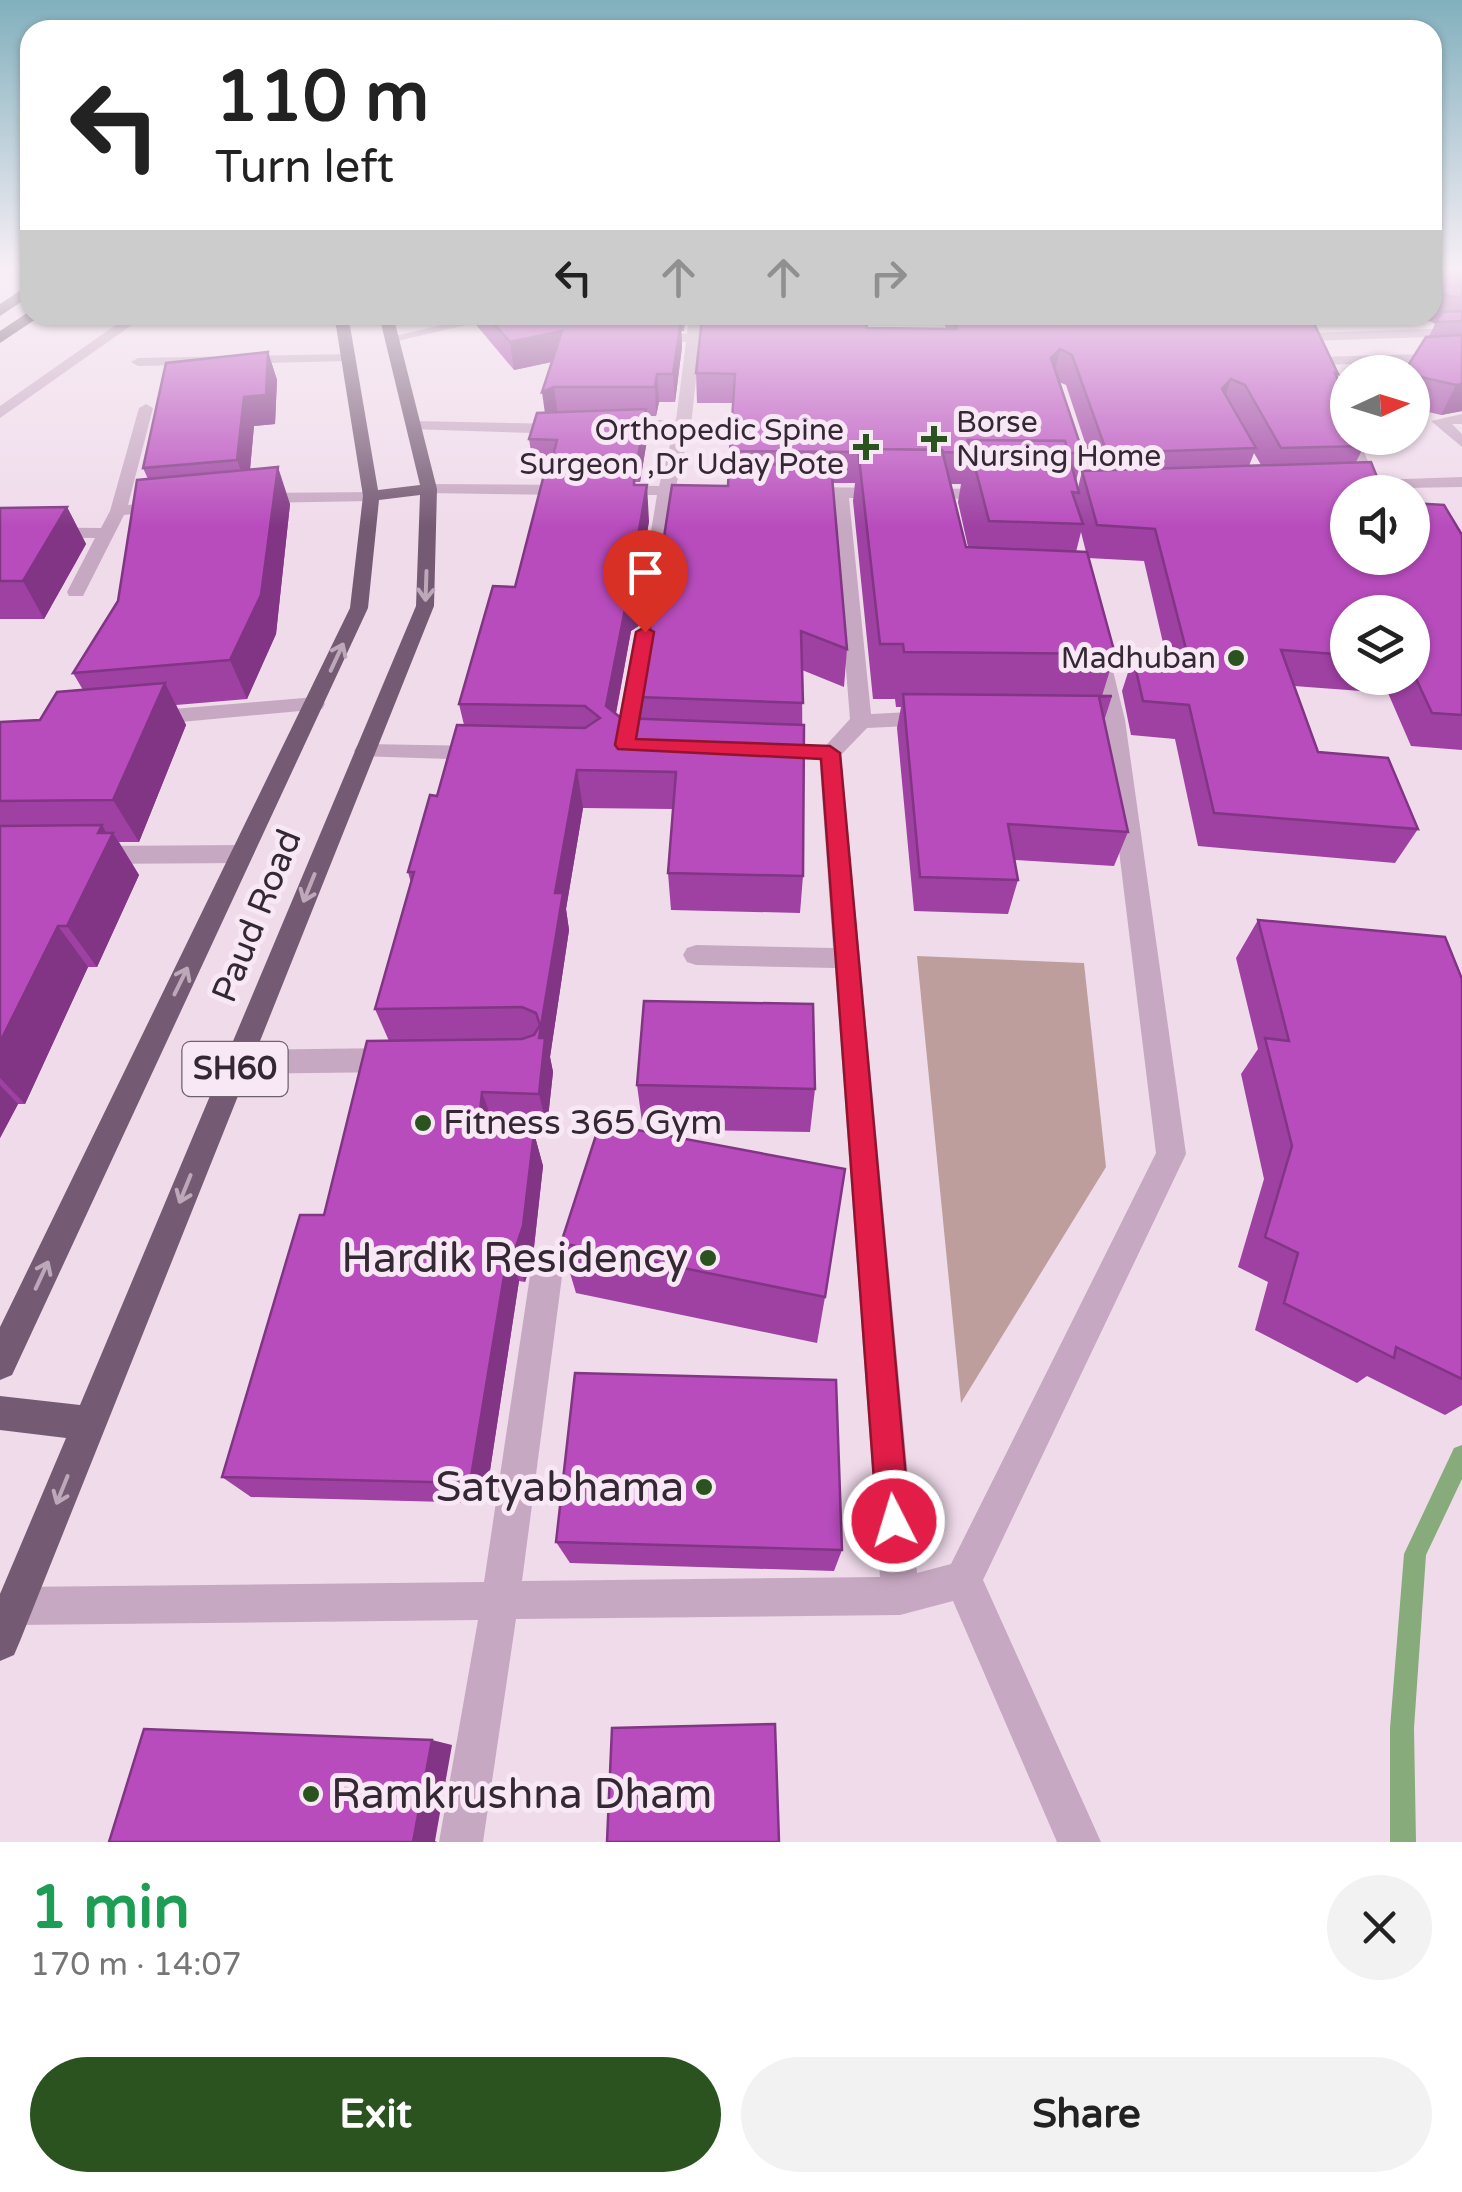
<!DOCTYPE html>
<meta charset="utf-8">
<style>
body{margin:0;font-family:"Varela Round",sans-serif;background:#f2f2f2;color:#222;height:100vh;display:flex;flex-direction:column;font-size:38px;white-space:nowrap}
*{box-sizing:border-box;margin:0}
p{font-size:32px;color:#767676}
.icon{flex:none;width:55px;height:55px;fill:none;stroke:currentColor;stroke-width:2;stroke-linecap:round;stroke-linejoin:round}
.map{position:relative;height:1842px;overflow:hidden}
.drawer{display:flex;flex-direction:column;background:#fff;flex:1}
.drawer>*{flex:none}
.banner{position:absolute;left:20px;top:20px;width:1422px;height:305px;border-radius:30px;box-shadow:0 2px 8px #0004;background:#fff;color:#222;overflow:hidden}
.needle{width:65px;rotate:86deg}
.buttons{position:absolute;left:1330px;top:355px;display:grid;gap:20px}
.buttons a{display:grid;place-items:center;width:100px;height:100px;border-radius:50%;background:#fff;box-shadow:0 2px 8px #0004;font-size:50px}
.pin{position:absolute;display:grid;place-items:center;width:85px;height:85px;color:#fff;margin:-102px -42px;border-radius:50% 50% 50% 0;rotate:-45deg;box-shadow:0 0 10px #0007}
.pin .icon{rotate:45deg}
.me{position:absolute;width:110px;margin:-55px;rotate:355deg;stroke-linejoin:round;filter:drop-shadow(0 0 8px #0008)}
.turn{display:flex;align-items:center;gap:35px;height:210px;padding:0 30px;font-size:45px}
.turn .icon{width:130px;height:130px;stroke-width:2.5}
.turn b{display:block;font-size:70px;line-height:85px}
.lanes{display:flex;align-items:center;height:95px;padding:0 30px;background:#0003;justify-content:center;gap:50px;direction:ltr}
.lanes .off{opacity:.35}
.round{display:grid;place-items:center;flex:none;width:105px;height:105px;border-radius:52px;background:#f2f2f2}
.headline{display:flex;align-items:center;justify-content:space-between;height:170px;padding:0 30px}
h1{font-size:60px;font-weight:700;line-height:75px;color:#1e9e55}
.primary-button{display:flex;gap:20px;margin-top:auto;padding:20px 30px}
.primary-button a{flex:1;height:115px;border-radius:60px;background:#2b5320;color:#fff;font-size:40px;font-weight:700;line-height:115px;text-align:center}
.primary-button a+a{background:#f2f2f2;color:#222}
.map>svg:first-child{display:block}
.green{fill:#be9e9c}
.lines{fill:none;stroke-linecap:round;stroke-linejoin:round}
.stream{fill:#88ab7c;fill-rule:evenodd}
.minor{fill:#c7a8c2;fill-rule:evenodd}
.major{fill:#755a74;fill-rule:evenodd}
.highway{fill:#553f54;fill-rule:evenodd}
.wall{fill:#9e41a3;fill-rule:evenodd}
.shaded-wall{fill:#813584}
.building{fill:#b84cbd;stroke:#813584;stroke-width:2.5}
.oneway{stroke:#bda8ba}
.route{fill:#e11d48;stroke:#92132f;stroke-width:2.5}
.poi-dot{fill:#2b5320;stroke:#f8e7f4;stroke-width:4}
.labels{text-anchor:middle;dominant-baseline:central;stroke-width:10;stroke-linejoin:round;paint-order:stroke}
.far-poi-label{font-size:30px;fill:#342834;stroke:#f8e7f4;text-anchor:end}
.shield{fill:#f8e7f4;stroke:#6f616e;stroke-width:2.5}
.shield-label{font-size:32px;font-weight:bold;fill:#342834}
.street-label{font-size:35px;fill:#342834;stroke:#f8e7f4}
.poi-label{font-size:35px;fill:#342834;stroke:#f8e7f4;text-anchor:start}
.near-poi-label{font-size:42px;fill:#342834;stroke:#f8e7f4;text-anchor:end}
</style>
<div class="map">
<svg width="1462" height="1842" viewBox="0 0 1462 1842">
<rect width="100%" height="100%" fill="#f0dbeb"/>
<polygon class="green" points="917,956 1084,963 1106,1167 961,1403"/>
<g class="lines">
<polygon class="stream" points="1462,1445 1462,1479 1426,1555 1414,1728 1416,1842 1390,1842 1390,1728 1404,1554 1454,1448"/>
<g class="minor">
<polygon points="130,315 146,315 0,418 0,406"/>
<polygon points="454,315 468,315 475,323 393,342 386,338 459,321"/>
<polygon points="689,315 703,315 700,335 732,336 739,340 732,344 700,343 691,425 676,486 704,486 712,491 704,496 674,496 656,611 647,617 638,611 657,495 614,495 606,490 614,485 659,486 674,430 613,430 605,425 613,420 676,420 686,342 647,341 640,337 647,333 687,334"/>
<polygon points="1462,328 1462,336 1307,341 1300,337 1307,333"/>
<polygon points="1462,353 1462,361 1318,365 1311,361 1318,357"/>
<polygon points="354,354 356,357 349,361 138,366 131,362 138,358"/>
<polygon points="146,404 153,408 128,505 166,501 174,506 166,511 124,515 85,592 83,596 69,596 67,592 95,538 0,537 0,527 101,528 110,511 139,408"/>
<polygon points="1462,414 1462,424 1452,424 1462,434 1462,447 1431,421"/>
<polygon points="414,421 564,424 572,429 564,434 409,429 406,426"/>
<polygon points="1348,434 1348,438 1358,438 1376,480 1462,477 1462,487 1343,489 1343,483 1360,481 1342,438"/>
<polygon points="429,484 574,485 582,490 574,495 423,493 423,485"/>
<polygon points="799,487 989,489 997,494 989,499 849,498 871,714 930,711 941,718 930,725 867,728 841,755 917,1573 951,1564 1156,1153 1103,720 1088,650 1091,646 1105,646 1108,650 1125,720 1186,1154 983,1580 1101,1842 1057,1842 953,1601 900,1615 516,1619 483,1842 439,1842 478,1620 14,1625 0,1620 0,1593 14,1587 484,1582 531,1269 536,1258 547,1254 558,1258 563,1269 522,1581 880,1577 835,968 696,965 687,962 683,955 687,948 696,945 833,948 819,753 850,719 832,497 793,496 793,488"/>
<polygon points="377,492 377,500 371,501 256,503 248,498 256,493"/>
<polygon points="645,626 655,632 637,740 641,745 638,750 625,752 614,745 635,632"/>
<polygon points="315,697 322,699 325,704 322,709 149,725 138,718 149,711"/>
<polygon points="365,744 480,746 491,753 480,760 357,756 354,751 357,746"/>
<polygon points="242,845 254,854 242,863 95,864 83,855 95,846"/>
<polygon points="393,1048 403,1052 407,1060 403,1068 393,1072 238,1074 228,1070 224,1062 228,1054 238,1050"/>
</g>
<polygon class="major" points="330,315 344,315 350,326 378,490 420,485 379,315 393,315 437,489 434,606 20,1641 14,1655 0,1661 0,1594 66,1438 0,1430 0,1396 80,1405 416,606 420,495 379,500 368,608 12,1375 0,1380 0,1327 350,608 363,496 336,326"/>
<g class="highway">
<polygon points="30,284 30,296 0,316 0,304"/>
<polygon points="30,311 30,315 42,315 0,343 0,331"/>
</g>
</g>
<g class="wall">
<polygon points="1432,269 1462,269 1462,411 1441,415 1412,408 1412,372 1435,324 1427,320 1429,316 1425,315 1432,315"/>
<path d="M471,315H686L684,331H681L682,347L675,402H659L656,416H647L648,434L640,482H635L649,521L639,582L642,585L658,576L728,486L733,403H697L696,373L704,315H863V320L867,328L946,329L942,315H1063V317L1338,374L1337,377L1364,446L1356,462L1348,492L1462,535V750L1411,746L1388,693L1294,686L1318,752L1418,829L1395,863L1198,846L1175,739L1131,735L1122,691L1133,657L1167,660L1144,561L1088,558L1115,654L1102,696H1112L1104,721L1128,832L1114,866L1014,860L1018,880L1008,914L914,911L897,728L901,707H896L895,699H873L853,501L855,483H833L847,649L844,687L802,670L803,876L800,913L671,910L668,873L673,809L583,808L566,909L569,930L550,1057L553,1072L547,1127L494,1126L534,1133L543,1166L533,1256L525,1282L519,1281L485,1503L251,1497L222,1477L324,1215L389,1041L375,1009L411,883L408,872L464,725L459,704L515,587L547,464H533L529,439L545,413L552,362L514,370L477,326L475,318ZM1059,382L1066,385L1094,470L1082,471L1078,488L1076,481L1083,453ZM1254,453L1261,465L1249,466ZM950,484H961L958,502L968,547H966ZM1081,532L1086,552H1076ZM1348,612H1412V678H1348ZM643,623L651,628L638,697L640,719L621,718L616,714L631,631Z"/>
<polygon points="268,352 277,380 275,424 254,426 250,470 290,504 276,634 247,699 176,705 186,725 139,842 119,842 139,875 97,967 88,967 25,1104 18,1104 0,1138 0,722 40,720 83,690 73,673 118,601 148,479 143,468"/>
<polygon points="67,507 86,544 44,619 0,619 0,508"/>
<polygon points="1258,920 1462,979 1462,1405 1445,1415 1367,1376 1357,1383 1255,1330 1268,1282 1238,1267 1264,1179 1241,1074 1258,1049 1236,958"/>
<polygon points="637,1085 815,1089 810,1132 643,1129"/>
<polygon points="561,1243 825,1297 817,1343 576,1293"/>
<polygon points="556,1542 842,1550 834,1571 570,1563"/>
</g>
<g class="shaded-wall">
<polygon points="1046,315 1063,315 1060,329 1042,334"/>
<polygon points="681,320 682,347 675,402 673,374"/>
<polygon points="562,331 565,359 514,370 510,342"/>
<polygon points="1060,349 1053,379 1051,358"/>
<polygon points="268,352 277,380 275,424 254,426 248,490 237,460 244,397"/>
<polygon points="657,374 659,402 656,416 655,387"/>
<polygon points="1231,379 1221,409 1222,389"/>
<polygon points="1462,384 1462,411 1441,415 1456,385"/>
<polygon points="554,387 558,416 546,421 542,392"/>
<polygon points="646,409 648,434 640,482 638,457"/>
<polygon points="278,467 290,504 276,634 247,699 230,660"/>
<polygon points="647,485 649,521 638,587 640,585 643,623 631,631 610,744 606,706"/>
<polygon points="67,507 86,544 44,619 23,581"/>
<polygon points="165,683 186,725 139,842 113,800"/>
<polygon points="577,770 583,808 566,909 569,930 550,1057 553,1072 547,1127 539,1094 539,1038 555,893"/>
<polygon points="102,825 110,839 113,833 139,875 97,967 67,926"/>
<polygon points="58,926 88,967 25,1104 0,1078 0,1042"/>
<polygon points="0,1085 18,1104 0,1138"/>
<polygon points="482,1092 494,1126 479,1123"/>
<polygon points="534,1133 543,1166 533,1256 525,1282 514,1253"/>
<polygon points="508,1252 519,1281 485,1503 470,1483"/>
<polygon points="432,1740 452,1745 435,1841 437,1842 413,1842"/>
</g>
<g class="building">
<polygon points="1432,269 1462,269 1462,297 1451,297 1440,292 1443,288 1432,286"/>
<polygon points="1462,311 1462,321 1436,322 1442,312"/>
<polygon points="486,315 603,315 681,320 673,374 657,374 655,387 554,387 542,392 562,331 510,342"/>
<polygon points="1071,315 1310,315 1338,374 1335,373 1348,404 1348,438 1361,438 1364,446 1281,448 1245,385 1231,379 1222,389 1256,448 1107,453 1072,355 1060,349 1051,358 1083,453 1068,453 1065,441 968,440 966,453 943,452 942,450 858,449 858,452 730,451 735,374 696,373 702,319 866,320 867,328 957,329 955,321 1048,321"/>
<polygon points="1462,335 1462,384 1456,385 1412,375 1412,372 1404,372 1426,337"/>
<polygon points="268,352 266,395 244,397 237,460 143,468 166,363"/>
<polygon points="646,409 638,457 553,456 557,440 529,439 537,413"/>
<polygon points="968,440 1065,441 1079,493 1072,492 1083,524 989,521"/>
<polygon points="858,449 942,450 966,547 1087,552 1115,654 904,652 903,644 880,644"/>
<polygon points="1371,462 1383,492 1348,492 1348,558 1412,558 1412,503 1444,505 1462,535 1462,715 1432,713 1412,670 1412,612 1348,612 1348,655 1281,650 1318,752 1388,758 1418,829 1214,813 1189,705 1143,701 1133,657 1189,661 1155,529 1097,525 1082,471"/>
<polygon points="547,463 634,464 634,485 647,485 631,575 642,585 658,576 672,485 728,486 729,464 831,465 847,649 801,631 803,703 638,697 656,595 640,585 628,594 606,706 621,718 804,725 803,876 668,873 676,772 577,770 555,893 563,893 539,1038 545,1038 539,1094 482,1092 479,1123 534,1133 523,1226 514,1253 508,1252 470,1483 222,1477 300,1215 324,1215 367,1041 522,1039 534,1035 540,1025 536,1013 522,1007 375,1009 414,872 408,872 430,795 437,796 457,725 585,728 600,718 585,706 459,704 493,586 515,587"/>
<polygon points="278,467 261,595 230,660 73,673 118,601 137,480"/>
<polygon points="67,507 23,581 0,581 0,508"/>
<polygon points="165,683 113,800 0,801 0,722 40,720 57,692"/>
<polygon points="903,694 1112,696 1099,697 1128,832 1008,824 1018,880 920,877"/>
<polygon points="102,825 98,833 113,833 67,926 58,926 0,1042 0,826"/>
<polygon points="1258,920 1445,937 1462,979 1462,1379 1396,1347 1394,1358 1284,1303 1298,1253 1265,1237 1292,1146 1265,1038 1289,1041"/>
<polygon points="644,1001 813,1004 815,1089 637,1085"/>
<polygon points="600,1123 845,1169 825,1297 561,1243"/>
<polygon points="575,1373 836,1380 842,1550 556,1542"/>
<polygon points="775,1724 779,1842 607,1842 612,1728"/>
<polygon points="144,1729 432,1740 413,1842 109,1842"/>
</g>
<defs><path id="oneway-shaft" d="M-6 0H5M1.5-3L5.5 0L1.5 3" fill="none" stroke-width="1.6" stroke-linecap="round" stroke-linejoin="round" transform="scale(2.5)"/></defs>
<g class="oneway">
<use href="#oneway-shaft" transform="translate(426 586) rotate(92)"/>
<use href="#oneway-shaft" transform="translate(337 657) rotate(-65)"/>
<use href="#oneway-shaft" transform="translate(309 888) rotate(112)"/>
<use href="#oneway-shaft" transform="translate(181 981) rotate(-64)"/>
<use href="#oneway-shaft" transform="translate(185 1189) rotate(112)"/>
<use href="#oneway-shaft" transform="translate(42 1275) rotate(-65)"/>
<use href="#oneway-shaft" transform="translate(62 1490) rotate(112)"/>
</g>
<linearGradient id="sky" x2="0" y2="1"><stop stop-color="#81b0bd"/><stop offset="0.51" stop-color="#f8eff6"/><stop offset="1" stop-color="#f8eff6" stop-opacity="0"/></linearGradient>
<rect width="1462" height="527" fill="url(#sky)"/>
<polygon class="route" points="645,627 654,632 636,739 830,746 840,753 910,1521 906,1533 894,1538 882,1533 877,1521 821,759 618,749 615,745 636,632"/>
<g class="poi-dot">
<path d="M929 424h10v10h10v10h-10v10h-10v-10h-10v-10h10z"/>
<path d="M861 432h10v10h10v10h-10v10h-10v-10h-10v-10h10z"/>
<circle cx="1236" cy="658" r="10"/>
<circle cx="423" cy="1123" r="10"/>
<circle cx="708" cy="1258" r="10"/>
<circle cx="704" cy="1487" r="10"/>
<circle cx="311" cy="1794" r="10"/>
</g>
<g class="labels">
<g class="far-poi-label">
<text x="956" y="422" text-anchor="start">Borse<tspan x="956" dy="34">Nursing Home</tspan></text>
<text x="844" y="430">Orthopedic Spine<tspan x="844" dy="34">Surgeon ,Dr Uday Pote</tspan></text>
<text x="1216" y="658">Madhuban</text>
</g>
<rect class="shield" x="182.5" y="1042" width="105" height="54" rx="8"/>
<g class="shield-label">
<text x="235" y="1069">SH60</text>
</g>
<g class="street-label">
<text transform="translate(257 916) rotate(-68)">Paud Road</text>
</g>
<g class="poi-label">
<text x="443" y="1123">Fitness 365 Gym</text>
</g>
<g class="near-poi-label">
<text x="688" y="1258">Hardik Residency</text>
<text x="684" y="1487">Satyabhama</text>
<text x="331" y="1794" text-anchor="start">Ramkrushna Dham</text>
</g>
</g>
</svg>
<div class="buttons">
<a><svg class="needle" viewBox="-14 -14 28 28"><path d="M0-13l5 13h-10z" fill="#e53935"/><path d="M0 13l5-13h-10z" fill="#767676"/></svg></a>
<a><svg class="icon" aria-label="sound" viewBox="0 0 24 24"><path d="M4 9h4l5-4v14l-5-4H4zM17 9q2 3 0 6"/></svg></a>
<a><svg class="icon" aria-label="layers" viewBox="0 0 24 24"><path d="M12 4l9 5-9 5-9-5zM3 14l9 5 9-5"/></svg></a>
</div>
<div class="pin" style="left:645px;top:632px;background:#d93025"><svg class="icon" aria-label="arrive" viewBox="0 0 24 24"><path d="M6 21V4h12l-3 4 3 4H6"/></svg></div>
<svg class="me" style="left:894px;top:1521px" viewBox="-20 -20 40 40"><circle r="17" fill="#e11d48" stroke="#fff" stroke-width="3"/><path d="M0-11L8 9 0 5-8 9z" fill="#fff"/></svg>
<div class="banner">
<div class="turn"><svg class="icon" aria-label="left" viewBox="0 0 24 24"><path d="M17 20v-9H6M10 6l-5 5 5 5"/></svg><div><b>110 m</b>Turn left</div></div>
<div class="lanes"><svg class="icon" aria-label="left" viewBox="0 0 24 24"><path d="M17 20v-9H6M10 6l-5 5 5 5"/></svg><svg class="icon off" aria-label="ahead" viewBox="0 0 24 24"><path d="M12 20V5M6 11l6-6 6 6"/></svg><svg class="icon off" aria-label="ahead" viewBox="0 0 24 24"><path d="M12 20V5M6 11l6-6 6 6"/></svg><svg class="icon off" aria-label="right" viewBox="0 0 24 24"><path d="M7 20v-9h11M14 6l5 5-5 5"/></svg></div>
</div>
</div>
<section class="drawer">
<div class="headline"><div><h1>1 min</h1><p>170 m · 14:07</p></div><a class="round"><svg class="icon" aria-label="close" viewBox="0 0 24 24"><path d="M6 6l12 12M18 6L6 18"/></svg></a></div>
<div class="primary-button"><a>Exit</a><a>Share</a></div>
</section>
